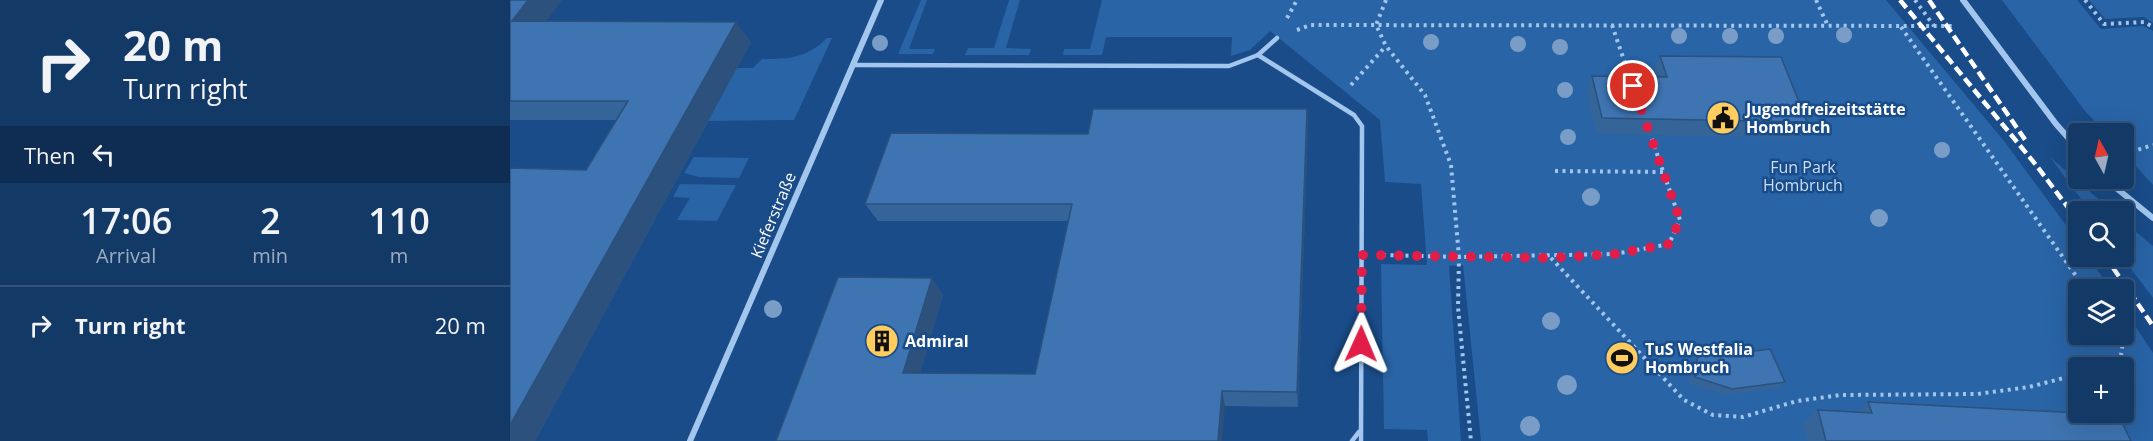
<!DOCTYPE html>
<meta charset="utf-8">
<style>
body{margin:0;font-family:"Open Sans",sans-serif;background:#204470;color:#f1f3f6;height:100vh;display:flex;flex-direction:column;font-size:22px;white-space:nowrap}
*{box-sizing:border-box;margin:0}
p{font-size:20px;color:#9dacc0}
.icon{flex:none;width:33px;height:33px;fill:none;stroke:currentColor;stroke-width:2;stroke-linecap:round;stroke-linejoin:round}
.map{position:relative;flex:1;overflow:hidden}
.sheet{display:flex;flex-direction:column;background:#133967;width:510px}
.sheet>*{flex:none}
.banner{background:#133967;color:#f1f3f6;overflow:hidden}
.needle{width:39px;rotate:352deg}
.buttons{position:absolute;left:1558px;top:123px;display:grid;gap:12px}
.buttons a{display:grid;place-items:center;width:66px;height:66px;border-radius:6px;background:#133967;box-shadow:0 6px 24px #0002,0 0 0 2px #32537b;font-size:30px}
.pin{position:absolute;display:grid;place-items:center;width:51px;height:51px;color:#fff;margin:-26px;border:3px solid #fff;border-radius:50%;box-shadow:0 2px 6px #0007}
.me{position:absolute;width:66px;margin:-33px;rotate:1deg;stroke-linejoin:round;filter:drop-shadow(0 0 4px #0008)}
.turn{display:flex;align-items:center;gap:21px;height:126px;padding:0 24px;font-size:27px}
.turn .icon{width:78px;height:78px;stroke-width:2.5}
.turn b{display:block;font-size:42px;line-height:51px}
.then{display:flex;align-items:center;height:57px;padding:0 24px;background:#0003;gap:12px;font-size:22px}
.eta{display:flex;justify-content:space-evenly;align-items:center;height:102px;text-align:center}
.eta b{font-size:36px;font-weight:600;line-height:42px}
ul{padding:0;list-style:none}
li{display:flex;align-items:center;gap:18px;height:78px;padding:0 24px;border-top:2px solid #32537b}
li div{flex:1}
li b{display:block;font-size:22px}
li em{font-style:normal}
main{display:flex;flex:1;min-height:0}
.map>svg:first-child{display:block}
.green{fill:#2964a6;fill-rule:evenodd}
.lines{fill:none;stroke-linecap:round;stroke-linejoin:round}
.path{stroke:#a2c6ed;stroke-width:4;stroke-dasharray:3 4.5;stroke-linecap:butt}
.lane{stroke:#a2c6ed;stroke-width:4.5}
.street{stroke:#a2c6ed;stroke-width:6}
.rail{stroke:#fff;stroke-width:4.5;stroke-dasharray:10 4.5;stroke-linecap:butt}
.tree{fill:#799dc7}
.wall{fill:#356498}
.shaded-wall{fill:#2b517c}
.building{fill:#3e74b1;stroke:#2b517c;stroke-width:1.5}
.route{stroke:#e11d48;stroke-width:10;stroke-dasharray:0 18}
.labels{text-anchor:middle;dominant-baseline:central;stroke-width:5;stroke-linejoin:round;paint-order:stroke}
.poi-label{font-size:16px;font-weight:bold;fill:#fff;stroke:#194c89;text-anchor:start}
.park-label{font-size:16px;fill:#c8dffa;stroke:#194c89}
.street-label{font-size:16px;fill:#fff;stroke:#194c89}
</style>
<main>
<section class="sheet">
<div class="banner">
<div class="turn"><svg class="icon" aria-label="right" viewBox="0 0 24 24"><path d="M7 20v-9h11M14 6l5 5-5 5"/></svg><div><b>20 m</b>Turn right</div></div>
<div class="then">Then<svg class="icon" aria-label="left" viewBox="0 0 24 24"><path d="M17 20v-9H6M10 6l-5 5 5 5"/></svg></div>
</div>
<div class="eta">
<div><b>17:06</b><p>Arrival</p></div>
<div><b>2</b><p>min</p></div>
<div><b>110</b><p>m</p></div>
</div>
<ul>
<li><svg class="icon" aria-label="right" viewBox="0 0 24 24"><path d="M7 20v-9h11M14 6l5 5-5 5"/></svg><div><b>Turn right</b></div><em>20 m</em></li>
</ul>
</section>
<div class="map">
<svg width="1643" height="441" viewBox="0 0 1643 441">
<rect width="100%" height="100%" fill="#194c89"/>
<g class="green">
<polygon points="411,0 417,0 399,49 425,49 423,54 388,54"/>
<polygon points="499,0 510,0 496,48 521,49 519,55 455,55 458,48 484,48"/>
<path d="M592,0H1376L1494,141L1569,243V256L1578,257L1601,289L1569,290V334H1614V309L1643,353V441H971L953,265L939,266L951,441H918L917,430L874,429L871,264L917,265L911,184L875,182L870,120L760,31L740,50L721,56L722,37H596L592,55H553L554,49H580ZM1569,368H1614V412H1569Z"/>
<polygon points="1492,0 1567,0 1591,29 1633,26 1643,31 1643,185 1614,153 1614,134 1596,133 1575,111"/>
<polygon points="1579,0 1643,0 1643,23 1634,17 1595,19"/>
<path d="M317,38H322L284,120L198,121L226,68H243L252,59C279,59 297,58 317,38Z"/>
<polygon points="184,157 239,158 229,178 189,177 174,173"/>
<polygon points="1540,157 1602,211 1580,211"/>
<polygon points="170,184 226,185 207,221 167,220 180,198 163,197"/>
<polygon points="1614,222 1643,246 1643,298 1612,257"/>
</g>
<g class="lines">
<g class="path">
<polyline points="876,0 866,25 876,46 915,95 941,165 949,257 1105,254 1159,244 1170,220 1139,131"/>
<polyline points="1306,0 1318,26"/>
<polyline points="1405,0 1424,26"/>
<polyline points="1575,0 1594,24 1634,22 1643,27"/>
<polyline points="777,18 787,0"/>
<polyline points="1102,25 1121,81"/>
<polyline points="1391,27 1576,290"/>
<polyline points="787,30 801,25 1444,26"/>
<polyline points="841,85 876,46"/>
<polyline points="1614,154 1643,145"/>
<polyline points="1045,171 1153,172"/>
<polyline points="873,255 949,257 948,307 961,441"/>
<polyline points="1041,258 1174,400 1203,415 1233,417 1287,401 1331,395 1467,394 1519,387 1569,374"/>
<polyline points="1583,368 1611,355 1613,342 1608,334"/>
</g>
<g class="lane">
<polyline points="748,55 844,115 852,126 851,441"/>
<polyline points="343,65 719,66 748,55 767,38"/>
<polyline points="842,441 849,432"/>
</g>
<g class="street">
<polyline points="1453,0 1546,124 1569,150"/>
<polyline points="1594,178 1643,218"/>
<polyline points="180,441 371,0"/>
</g>
<g class="rail">
<polyline points="1390,0 1526,165 1569,222"/>
<polyline points="1419,0 1516,141"/>
<polyline points="1595,256 1643,326"/>
</g>
</g>
<g class="tree">
<circle cx="1334" cy="35" r="8"/>
<circle cx="1169" cy="36" r="8"/>
<circle cx="1220" cy="36" r="8"/>
<circle cx="1266" cy="36" r="8"/>
<circle cx="921" cy="42" r="8"/>
<circle cx="370" cy="43" r="8"/>
<circle cx="1008" cy="44" r="8"/>
<circle cx="1050" cy="47" r="8"/>
<circle cx="1055" cy="90" r="8"/>
<circle cx="1058" cy="137" r="8"/>
<circle cx="1432" cy="150" r="8"/>
<circle cx="1081" cy="197" r="9"/>
<circle cx="1369" cy="218" r="9"/>
<circle cx="263" cy="309" r="9"/>
<circle cx="1041" cy="321" r="9"/>
<circle cx="1057" cy="385" r="10"/>
<circle cx="1020" cy="426" r="10"/>
</g>
<g class="wall">
<polygon points="0,0 36,21 241,42 25,441 0,441 76,170 106,120 0,120"/>
<polygon points="1150,56 1297,122 1287,138 1086,134 1077,92 1082,76 1145,76 1143,73"/>
<polygon points="797,109 798,127 788,407 715,406 266,441 433,295 410,373 525,374 558,221 368,221 355,204 578,134"/>
<polygon points="1189,347 1275,382 1269,388 1216,395 1179,384 1184,354"/>
<polygon points="1358,402 1621,441 1298,441 1293,423 1308,410 1346,412"/>
</g>
<g class="shaded-wall">
<polygon points="18,0 52,0 22,41 2,21"/>
<polygon points="226,22 241,42 25,441 0,441 0,425"/>
<polygon points="797,109 798,127 788,407 787,392"/>
<polygon points="422,278 433,295 406,388 393,373"/>
<polygon points="712,391 715,406 712,441 708,441"/>
</g>
<g class="building">
<polygon points="0,0 18,0 2,21 226,22 0,425 0,168 76,170 118,101 0,101"/>
<polygon points="1150,56 1271,57 1297,122 1092,118 1082,76 1157,77"/>
<polygon points="583,109 797,109 787,392 712,391 708,441 266,441 328,277 422,278 393,373 525,374 562,204 355,204 381,133 578,134"/>
<polygon points="1189,347 1214,355 1260,349 1275,382 1222,389 1185,377"/>
<polygon points="1358,402 1608,415 1621,441 1316,441 1308,410 1362,413"/>
</g>
<g class="lines">
<polyline class="route" points="851,344 852,255 1040,258 1105,254 1159,244 1170,220 1123,86"/>
</g>
<defs>
<symbol id="civic-disc" viewBox="-11 -11 22 22"><circle r="9.5" fill="#ffcd5e" stroke="#194c89"/><path d="M-.6-6.5H3V-4.5H.6V-3L4-1V1h2V6H-6V1h2V-1L-.6-3ZM-1.2 2.5V6h2.4V2.5Z" fill="#111"/></symbol>
<symbol id="building-disc" viewBox="-11 -11 22 22"><circle r="9.5" fill="#ffcd5e" stroke="#194c89"/><path d="M-4-6H4V6H1V3H-1V6H-4ZM-2.5-4.3h1.7v1.8h-1.7ZM.8-4.3h1.7v1.8H.8ZM-2.5-1h1.7V.8h-1.7ZM.8-1h1.7V.8H.8Z" fill="#111"/></symbol>
<symbol id="stadium-disc" viewBox="-11 -11 22 22"><circle r="9.5" fill="#ffcd5e" stroke="#194c89"/><path d="M0-5a6.5 5 0 1 0 0 10a6.5 5 0 1 0 0-10ZM-3.5-1.8h7v3.6h-7Z" fill="#111"/></symbol>
</defs>
<g fill-rule="evenodd">
<use href="#civic-disc" x="1194" y="99" width="38" height="38"/>
<use href="#building-disc" x="353" y="322" width="38" height="38"/>
<use href="#stadium-disc" x="1093" y="339" width="38" height="38"/>
</g>
<g class="labels">
<g class="poi-label">
<text x="1236" y="109">Jugendfreizeitstätte<tspan x="1236" dy="18">Hombruch</tspan></text>
<text x="395" y="341">Admiral</text>
<text x="1135" y="349">TuS Westfalia<tspan x="1135" dy="18">Hombruch</tspan></text>
</g>
<g class="park-label">
<text x="1293" y="167">Fun Park<tspan x="1293" dy="18">Hombruch</tspan></text>
</g>
<g class="street-label">
<text transform="translate(263 215) rotate(-67)">Kieferstraße</text>
</g>
</g>
</svg>
<div class="buttons">
<a><svg class="needle" viewBox="-14 -14 28 28"><path d="M0-13l5 13h-10z" fill="#e53935"/><path d="M0 13l5-13h-10z" fill="#9dacc0"/></svg></a>
<a><svg class="icon" aria-label="search" viewBox="0 0 24 24"><circle cx="10" cy="10" r="6"/><path d="M15 15l6 6"/></svg></a>
<a><svg class="icon" aria-label="layers" viewBox="0 0 24 24"><path d="M12 4l9 5-9 5-9-5zM3 14l9 5 9-5"/></svg></a>
<a>+</a>
</div>
<div class="pin" style="left:1123px;top:86px;background:#d93025"><svg class="icon" aria-label="arrive" viewBox="0 0 24 24"><path d="M6 21V4h12l-3 4 3 4H6"/></svg></div>
<svg class="me" style="left:851px;top:344px" viewBox="-20 -20 40 40"><path d="M0-17L14 15 0 8-14 15z" fill="#e11d48" stroke="#fff" stroke-width="4"/></svg>
</div>
</main>
